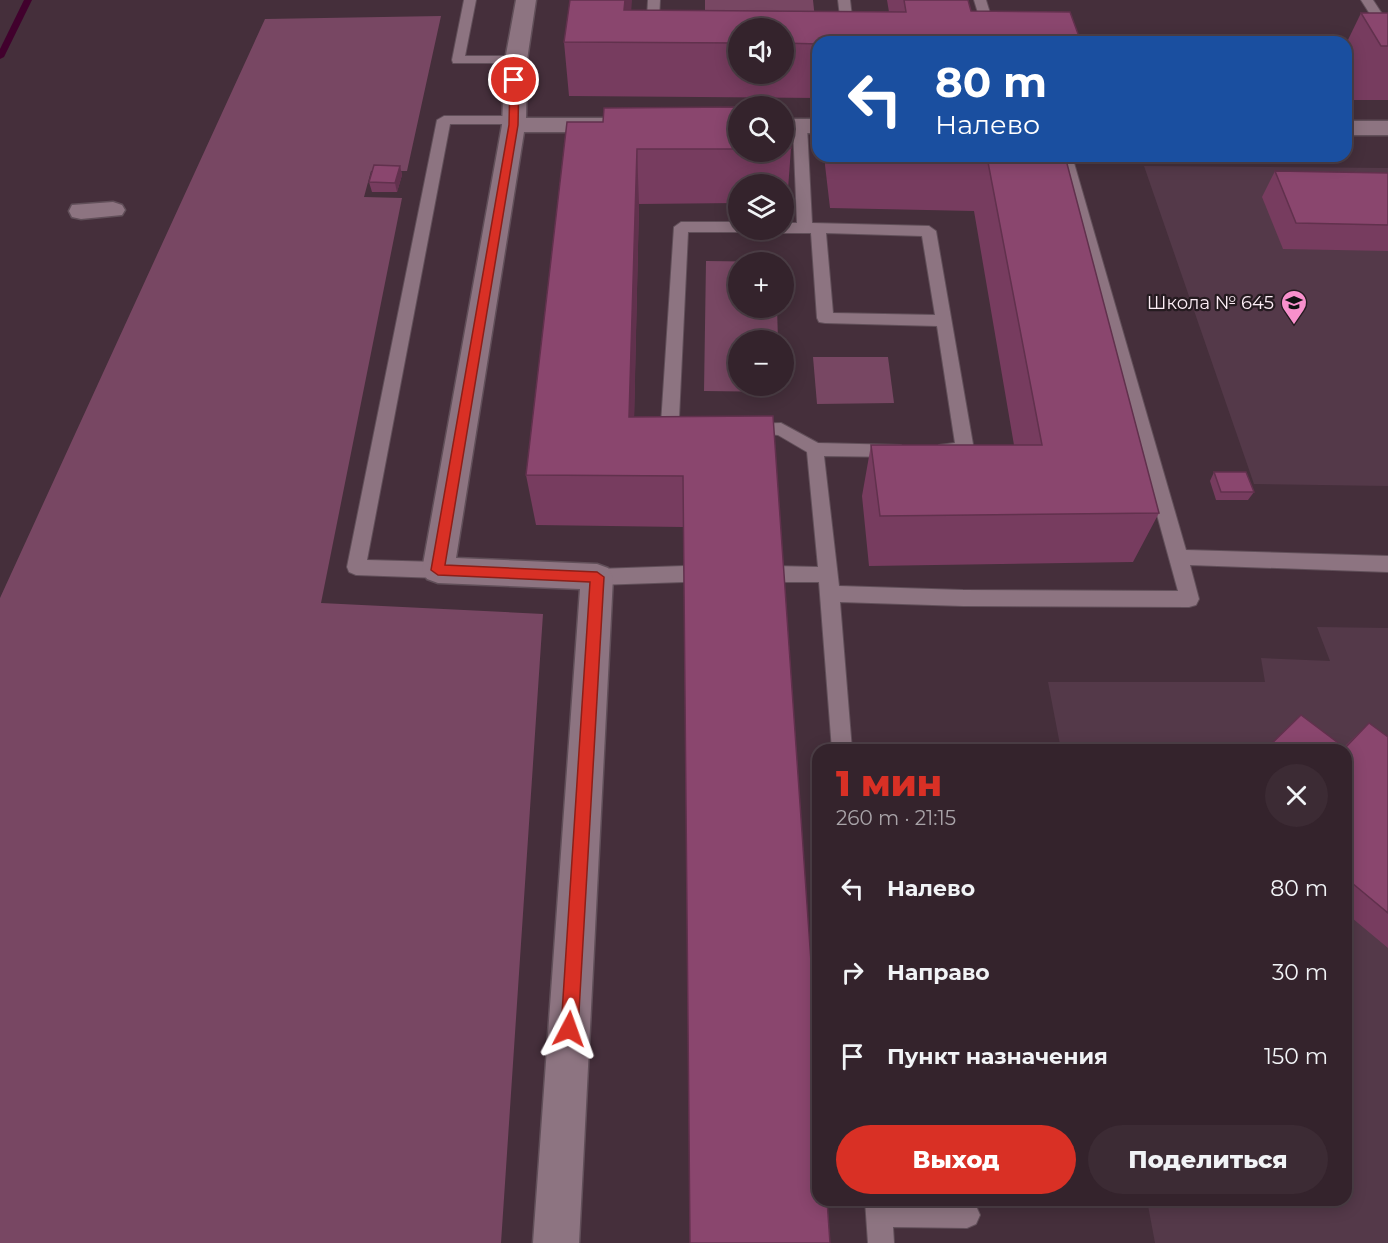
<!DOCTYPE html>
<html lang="ru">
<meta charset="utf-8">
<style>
body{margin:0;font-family:Montserrat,sans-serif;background:#3c2b34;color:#f1f3f6;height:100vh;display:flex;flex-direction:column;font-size:22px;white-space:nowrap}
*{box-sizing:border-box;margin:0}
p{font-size:20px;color:#a9a4a9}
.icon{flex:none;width:33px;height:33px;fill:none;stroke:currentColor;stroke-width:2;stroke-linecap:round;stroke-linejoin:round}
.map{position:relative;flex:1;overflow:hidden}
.details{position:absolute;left:812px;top:744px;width:540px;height:462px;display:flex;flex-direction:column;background:#34232c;border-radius:18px;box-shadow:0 3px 15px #0003,0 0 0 2px #4e4048}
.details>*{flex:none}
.top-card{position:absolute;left:812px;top:36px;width:540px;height:126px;border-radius:18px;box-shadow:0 3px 15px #0003,0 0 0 2px #4e4048;background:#1a4fa0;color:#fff;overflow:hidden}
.buttons{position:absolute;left:728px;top:18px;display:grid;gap:12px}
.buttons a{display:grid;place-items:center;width:66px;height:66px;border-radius:50%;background:#34232c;box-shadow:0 3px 15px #0003,0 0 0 2px #4e4048;font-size:30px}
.pin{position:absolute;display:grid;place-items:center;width:51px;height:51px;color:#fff;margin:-26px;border:3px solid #fff;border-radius:50%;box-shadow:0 2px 6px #0007}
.me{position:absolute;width:66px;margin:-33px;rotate:4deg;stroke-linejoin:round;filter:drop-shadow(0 0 4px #0008)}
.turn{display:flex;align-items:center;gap:21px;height:126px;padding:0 24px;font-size:27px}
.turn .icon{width:78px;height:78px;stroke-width:2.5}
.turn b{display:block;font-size:42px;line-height:51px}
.round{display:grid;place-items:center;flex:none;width:63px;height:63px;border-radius:32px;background:#3c2b34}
.head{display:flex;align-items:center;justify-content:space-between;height:102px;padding:0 24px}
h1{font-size:36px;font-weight:800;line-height:45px;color:#d93025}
.cta{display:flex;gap:12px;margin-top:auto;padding:12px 24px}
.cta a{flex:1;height:69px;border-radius:36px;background:#d93025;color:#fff;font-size:24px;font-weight:800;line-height:69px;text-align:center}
.cta a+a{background:#3c2b34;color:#f1f3f6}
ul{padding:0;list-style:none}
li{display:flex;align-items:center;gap:18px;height:84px;padding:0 24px}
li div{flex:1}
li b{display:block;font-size:22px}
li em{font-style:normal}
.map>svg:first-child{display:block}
.built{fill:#543949}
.green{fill:#784763}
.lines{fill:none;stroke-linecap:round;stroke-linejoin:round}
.stream{fill:#41012d;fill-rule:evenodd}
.lane-casing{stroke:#614f59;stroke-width:2}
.street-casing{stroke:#614f59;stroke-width:3}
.lane{fill:#8d7481;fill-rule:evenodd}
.street{fill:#8d7481;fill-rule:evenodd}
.wall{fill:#773c5f;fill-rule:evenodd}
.shaded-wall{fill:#61314d}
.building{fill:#8a466e;stroke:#61314d;stroke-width:1.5}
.route{fill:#d93025;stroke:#8d1f18;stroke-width:1.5}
.labels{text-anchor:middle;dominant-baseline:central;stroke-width:4.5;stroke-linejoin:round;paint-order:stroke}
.poi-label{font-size:18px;fill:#fcedf5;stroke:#251b20;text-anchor:end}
</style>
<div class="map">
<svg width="1388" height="1243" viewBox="0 0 1388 1243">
<rect width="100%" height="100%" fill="#452f3b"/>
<g class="built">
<polygon points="1144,166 1388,168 1388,486 1254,484"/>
<polygon points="1317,627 1388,628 1388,1243 1155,1243 1147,1200 1346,1200 1346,750 1061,750 1048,682 1265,682 1261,658 1330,661"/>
</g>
<g class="green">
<polygon points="705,0 813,0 815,19 705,18"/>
<polygon points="441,16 407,171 371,171 364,197 402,198 321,603 543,614 501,1243 0,1243 0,598 265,19"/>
<polygon points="706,261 775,262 738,262 738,308 777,308 778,340 738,340 738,386 780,386 780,392 704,391"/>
<polygon points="813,357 888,357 894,403 817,404"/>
</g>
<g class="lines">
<polygon class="stream" points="24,0 32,0 4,57 0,59 0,49"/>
<defs>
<g id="lane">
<polygon points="464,0 476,0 465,56 516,56 522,60 521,63 453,63 452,60"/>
<polygon points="648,0 660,0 658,36 652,40 646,36"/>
<polygon points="838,0 850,0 855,42 843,42"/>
<polygon points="974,0 986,0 998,39 1002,42 987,42"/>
<polygon points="1361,0 1373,0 1388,23 1388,37 1384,36"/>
<polygon points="444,116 512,116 519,120 512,124 450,124 367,560 438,562 445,565 447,570 445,575 438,578 356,575 349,572 347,567 437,120"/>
<path d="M800,122L807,126L812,223L929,226L936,231L974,450L971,455L965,457L939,455L936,450L939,445L955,443L937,326L825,323L819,322L817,318L811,233H783L777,230H783V223H797L793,126ZM826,233L922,236L935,315L833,313Z"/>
<polygon points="1058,156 1072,156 1186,550 1388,556 1388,572 1190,565 1199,599 1196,605 1189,607 963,606 840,602 852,750 832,750 819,582 775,582 768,579 766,574 768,569 775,566 818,567 807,452 778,435 742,432 739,428 742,424 781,423 818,443 901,445 904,450 901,455 895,457 824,456 839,586 963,590 1178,591"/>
<path d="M681,222H738V230H744L738,232H688L679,418L695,421L698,425L695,429C685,432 674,431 664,428L661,424L674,227Z"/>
<polygon points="684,566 691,569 693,574 691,579 684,582 597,585 590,582 588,577 590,572 597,569"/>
<polygon points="865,1200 967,1202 976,1206 980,1215 976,1224 967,1228 893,1227 894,1243 868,1243"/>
</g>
<g id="street">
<polygon points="516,0 536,0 527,60 526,118 611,118 619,120 623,125 619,130 611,132 524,132 456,558 597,564 608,568 613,577 579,1243 533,1243 580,589 438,583 427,579 422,570 502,125 505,60"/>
<rect x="783" y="119" width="35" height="14"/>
<rect x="1346" y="121" width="42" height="14"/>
<polygon points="113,202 122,205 125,210 122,215 81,219 72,217 69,211 72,205"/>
</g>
</defs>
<use href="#lane" class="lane-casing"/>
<use href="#street" class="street-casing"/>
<use href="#lane" class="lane"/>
<use href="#street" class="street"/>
</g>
<g class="wall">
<path d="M887,0H968L971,11L818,42V98L569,96L564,42L631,10L889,12ZM738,28H783V74H738Z"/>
<polygon points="1361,13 1388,13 1388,100 1353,100 1346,86 1346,44"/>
<polygon points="738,107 738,152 783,152 783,107 791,148 787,203 783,203 783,184 738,184 738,203 639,204 634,417 773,416 683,527 536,525 526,475 603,122"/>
<polygon points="826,156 1065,156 1159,513 1133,562 869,566 862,496 871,445 1014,445 974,211 830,208 825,165"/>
<polygon points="400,166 402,175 397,192 372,192 369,182"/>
<polygon points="1275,171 1388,173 1388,251 1283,249 1262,197"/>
<polygon points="1214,472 1254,492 1248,500 1216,500 1210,481"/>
<polygon points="1369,723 1388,737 1388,948 1346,913 1346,750 1344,747"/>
</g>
<g class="shaded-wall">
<polygon points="625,0 632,0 629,42 624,10"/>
<polygon points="637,149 639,204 633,469 629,417"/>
<polygon points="400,166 402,175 397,192 395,183"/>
</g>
<g class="building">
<polygon points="570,0 625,0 624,10 906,12 904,0 968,0 971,11 1070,12 1081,42 818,42 818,44 783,43 783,28 738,28 738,43 564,42"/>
<polygon points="1361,13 1388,13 1388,46 1381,46"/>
<polygon points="738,107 738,149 637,149 629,417 773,416 818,1062 818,1200 827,1200 830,1243 690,1243 683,476 526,475 567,122 603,122 604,108"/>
<polygon points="783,107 787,107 791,148 783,149"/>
<polygon points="940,156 1065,156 1159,513 880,516 871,445 1042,445 987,157"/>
<polygon points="374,165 400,166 395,183 369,182"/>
<polygon points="1275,171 1388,173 1388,225 1296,223"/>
<polygon points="1214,472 1246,472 1254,492 1221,492"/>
<polygon points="1301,715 1345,748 1369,723 1388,737 1388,913 1346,878 1346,750 1265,750"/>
</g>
<polygon class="route" points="514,77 519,80 518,125 445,565 597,572 604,577 578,1029 575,1035 569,1037 563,1035 561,1029 590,582 438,575 431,570 509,125 510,80"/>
<defs>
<symbol id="school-pin" viewBox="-11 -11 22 30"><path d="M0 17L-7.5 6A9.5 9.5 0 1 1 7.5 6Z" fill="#f890cc" stroke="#251b20"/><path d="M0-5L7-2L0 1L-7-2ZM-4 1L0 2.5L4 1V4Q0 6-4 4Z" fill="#111"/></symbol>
</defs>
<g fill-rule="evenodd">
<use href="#school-pin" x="1279" y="288" width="30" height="40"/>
</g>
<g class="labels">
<g class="poi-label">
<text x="1274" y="303">Школа № 645</text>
</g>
</g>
</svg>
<div class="buttons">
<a><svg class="icon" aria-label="sound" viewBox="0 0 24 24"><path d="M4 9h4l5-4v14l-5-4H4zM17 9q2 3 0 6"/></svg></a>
<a><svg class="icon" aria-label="search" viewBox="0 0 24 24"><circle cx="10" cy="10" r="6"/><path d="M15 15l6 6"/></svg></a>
<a><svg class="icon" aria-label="layers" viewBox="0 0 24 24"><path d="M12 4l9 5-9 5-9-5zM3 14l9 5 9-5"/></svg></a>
<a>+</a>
<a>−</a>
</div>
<div class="pin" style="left:514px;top:80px;background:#d93025"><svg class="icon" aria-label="arrive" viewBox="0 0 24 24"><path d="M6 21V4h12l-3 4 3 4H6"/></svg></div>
<svg class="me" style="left:569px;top:1029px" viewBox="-20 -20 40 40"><path d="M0-17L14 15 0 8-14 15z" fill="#d93025" stroke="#fff" stroke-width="4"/></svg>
<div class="top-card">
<div class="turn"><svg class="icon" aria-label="left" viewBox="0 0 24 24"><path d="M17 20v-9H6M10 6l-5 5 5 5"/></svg><div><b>80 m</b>Налево</div></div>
</div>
<section class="details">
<div class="head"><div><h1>1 мин</h1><p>260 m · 21:15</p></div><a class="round"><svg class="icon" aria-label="close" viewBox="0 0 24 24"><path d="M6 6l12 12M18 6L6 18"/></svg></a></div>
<ul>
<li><svg class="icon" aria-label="left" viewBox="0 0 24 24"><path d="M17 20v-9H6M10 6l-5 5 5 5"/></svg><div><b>Налево</b></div><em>80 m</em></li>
<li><svg class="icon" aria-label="right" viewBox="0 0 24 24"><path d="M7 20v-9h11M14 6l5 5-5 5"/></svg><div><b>Направо</b></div><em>30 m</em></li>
<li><svg class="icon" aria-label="arrive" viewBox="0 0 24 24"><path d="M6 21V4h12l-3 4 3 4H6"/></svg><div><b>Пункт назначения</b></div><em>150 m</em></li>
</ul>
<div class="cta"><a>Выход</a><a>Поделиться</a></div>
</section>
</div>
